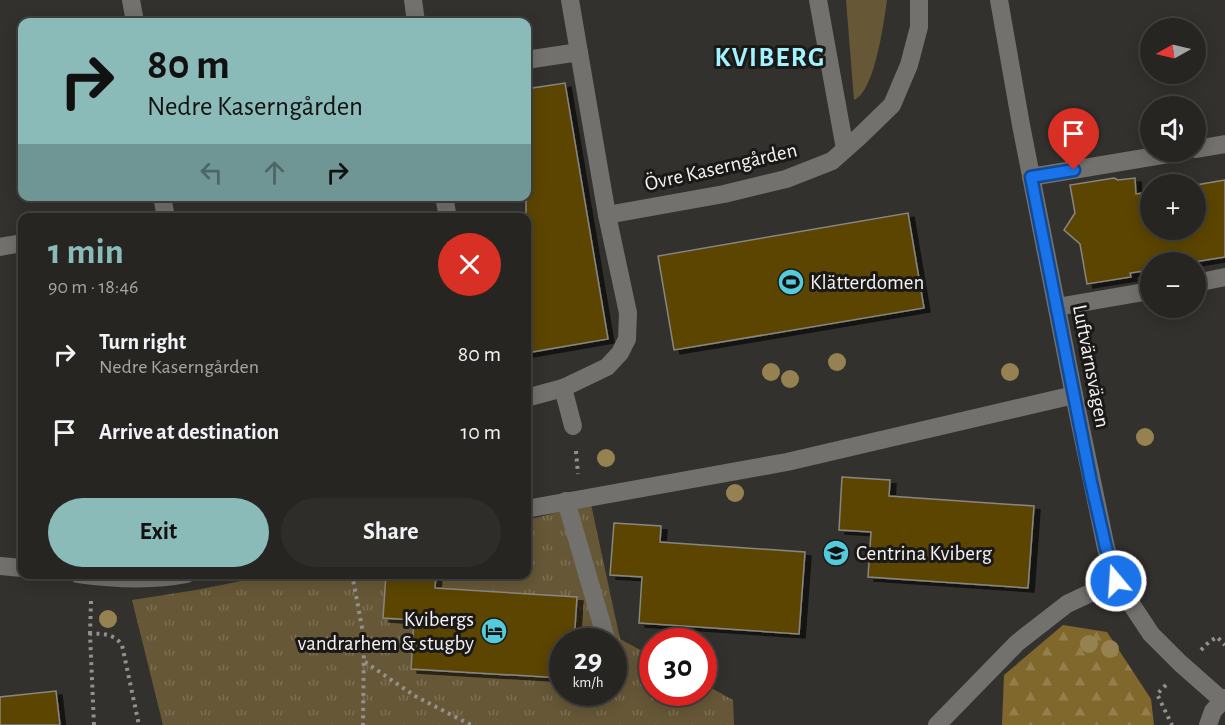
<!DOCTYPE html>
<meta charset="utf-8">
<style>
body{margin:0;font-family:"Alegreya Sans",sans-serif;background:#2e2d2a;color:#f1f3f6;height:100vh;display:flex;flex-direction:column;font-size:22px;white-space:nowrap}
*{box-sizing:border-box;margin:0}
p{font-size:20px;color:#a4a5a5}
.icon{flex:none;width:33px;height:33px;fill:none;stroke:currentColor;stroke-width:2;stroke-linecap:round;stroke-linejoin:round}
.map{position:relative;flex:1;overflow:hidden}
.side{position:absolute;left:18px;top:213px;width:513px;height:366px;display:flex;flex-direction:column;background:#262522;border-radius:12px;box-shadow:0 3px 15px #0003,0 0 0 2px #424240}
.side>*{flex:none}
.top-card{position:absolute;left:18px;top:18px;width:513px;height:183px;border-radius:12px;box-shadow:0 3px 15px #0003,0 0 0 2px #424240;background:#8bbbb9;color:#111;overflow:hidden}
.needle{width:39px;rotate:262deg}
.buttons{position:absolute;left:1140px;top:18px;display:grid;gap:12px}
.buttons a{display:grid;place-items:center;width:66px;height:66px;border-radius:50%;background:#262522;box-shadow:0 3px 15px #0003,0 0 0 2px #424240;font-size:30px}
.speed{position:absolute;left:549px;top:628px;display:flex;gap:12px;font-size:30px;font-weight:700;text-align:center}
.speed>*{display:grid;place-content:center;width:78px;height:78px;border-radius:50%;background:#262522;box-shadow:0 3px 15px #0003,0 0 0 2px #424240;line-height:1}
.speed small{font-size:15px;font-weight:400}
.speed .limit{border:9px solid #d22;background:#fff;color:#111}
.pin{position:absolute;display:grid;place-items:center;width:51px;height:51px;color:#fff;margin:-62px -26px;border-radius:50% 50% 50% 0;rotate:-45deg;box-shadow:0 0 6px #0007}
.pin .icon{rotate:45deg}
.me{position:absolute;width:66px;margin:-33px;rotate:342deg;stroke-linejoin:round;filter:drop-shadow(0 0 4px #0008)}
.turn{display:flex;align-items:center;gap:21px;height:126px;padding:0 30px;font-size:27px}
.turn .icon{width:78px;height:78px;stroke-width:2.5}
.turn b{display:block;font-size:42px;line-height:51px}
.lanes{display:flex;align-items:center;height:57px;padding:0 30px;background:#0003;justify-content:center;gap:30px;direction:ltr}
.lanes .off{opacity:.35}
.round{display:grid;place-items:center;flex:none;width:63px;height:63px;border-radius:32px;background:#2e2d2a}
.overview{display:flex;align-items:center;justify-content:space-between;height:102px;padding:0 30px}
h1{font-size:36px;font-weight:700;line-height:45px;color:#8bbbb9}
.cta{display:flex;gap:12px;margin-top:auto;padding:12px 30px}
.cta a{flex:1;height:69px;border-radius:36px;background:#8bbbb9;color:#111;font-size:24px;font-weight:700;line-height:69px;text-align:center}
.cta a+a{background:#2e2d2a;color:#f1f3f6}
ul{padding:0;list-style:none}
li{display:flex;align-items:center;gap:18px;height:78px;padding:0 30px}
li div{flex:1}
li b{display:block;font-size:22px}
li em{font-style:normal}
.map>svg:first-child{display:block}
.grass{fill:#665737}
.forest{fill:url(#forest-firs)}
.park{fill:url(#park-tufts);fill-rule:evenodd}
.building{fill:#5c4500;stroke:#888682;stroke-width:1.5;filter:url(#shadow)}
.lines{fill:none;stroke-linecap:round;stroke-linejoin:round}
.path{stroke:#93918f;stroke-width:4;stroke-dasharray:3 4.5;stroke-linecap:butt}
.lane{stroke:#72716d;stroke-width:18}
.street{stroke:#72716d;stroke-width:18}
.tree{fill:#968151}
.route-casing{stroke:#114b97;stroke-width:15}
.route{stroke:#1a73e8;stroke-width:10}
.labels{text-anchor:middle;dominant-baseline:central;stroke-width:6;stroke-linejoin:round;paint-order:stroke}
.street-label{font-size:21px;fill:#f4f3f1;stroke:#1a1918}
.poi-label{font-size:21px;fill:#f4f3f1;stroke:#1a1918;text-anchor:start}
.district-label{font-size:27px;font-weight:bold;letter-spacing:1.5px;fill:#a2f3ff;stroke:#1a1918}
</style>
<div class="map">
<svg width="1225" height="725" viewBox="0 0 1225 725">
<defs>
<pattern id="forest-firs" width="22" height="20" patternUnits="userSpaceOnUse" patternTransform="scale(1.5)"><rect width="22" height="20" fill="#80682d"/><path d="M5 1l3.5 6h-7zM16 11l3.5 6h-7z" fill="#937e4c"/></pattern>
<pattern id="park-tufts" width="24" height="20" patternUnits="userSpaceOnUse" patternTransform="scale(1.5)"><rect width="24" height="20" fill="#665737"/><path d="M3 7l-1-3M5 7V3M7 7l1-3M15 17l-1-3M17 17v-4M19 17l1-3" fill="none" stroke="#7c7054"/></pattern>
<filter id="shadow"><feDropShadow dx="6" dy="4" stdDeviation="0" flood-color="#0009"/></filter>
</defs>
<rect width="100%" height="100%" fill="#33312e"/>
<path class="grass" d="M846,0H887C884,21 875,92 854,100Z"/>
<polygon class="forest" points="1063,625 1107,632 1151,699 1154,725 1002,725 1004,675"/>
<path class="park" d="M591,504L620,639L652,656V693H704V684L733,700L734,725H163L132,600L196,590L271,575L526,574L527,520ZM562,642H614V693H562Z"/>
<g class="building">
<polygon points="565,83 608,339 526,353 526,89"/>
<polygon points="1114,178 1118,180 1135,178 1136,194 1150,192 1150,230 1196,230 1196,185 1225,180 1225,257 1194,262 1150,262 1150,270 1130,273 1131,277 1087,284 1080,244 1064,230 1075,213 1070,185"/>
<polygon points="908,213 924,308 674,350 658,256"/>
<polygon points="842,477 890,480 889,496 1034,506 1028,588 868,577 871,532 839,530"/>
<polygon points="614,523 661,526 660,542 805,552 799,634 639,623 642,577 610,575"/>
<polygon points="386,574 436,574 435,588 577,597 574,642 562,642 562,678 411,669 414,620 383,618"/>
<polygon points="56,691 60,725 0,725 0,697"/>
</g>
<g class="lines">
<g class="path">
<polyline points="576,451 578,474"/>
<polyline points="352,574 364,638 363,725"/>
<polyline points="90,634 91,601"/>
<polyline points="1201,650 1209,642 1217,637 1225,645"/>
<polyline points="365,662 415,696 471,725"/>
<polyline points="1166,685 1157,694 1172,725"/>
<path d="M94,725L90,634C103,633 114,634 122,645L139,725"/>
</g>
<g class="lane">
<polyline points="131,0 135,22"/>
<polyline points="413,0 416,22"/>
<polyline points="818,0 845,149"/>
<polyline points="526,60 579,52"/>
<polyline points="1196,149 1225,144"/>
<polyline points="1031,177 1180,152"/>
<polyline points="162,196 166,218"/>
<polyline points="444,196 448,218"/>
<polyline points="607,215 724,194 786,179 832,161 859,137 892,105 909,65 919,27 919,0"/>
<polyline points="0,247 22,243"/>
<polyline points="1196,283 1225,277"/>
<polyline points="1057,307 1150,291"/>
<polyline points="563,388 573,426"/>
<polyline points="526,398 563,388 607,367 620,353 627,339 628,313 607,215 570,0"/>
<polyline points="566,501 607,642"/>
<polyline points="526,509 787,462 1074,395"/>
<polyline points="937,725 1017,643 1067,604 1116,581"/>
</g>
<g class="street">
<polyline points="999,0 1021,125 1074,395 1106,548 1116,581 1151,634 1180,663 1222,700"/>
<polyline points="0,566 22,568"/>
<path d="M78,574C114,579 151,581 187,574"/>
<polyline points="1208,725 1213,711 1225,698"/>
</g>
</g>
<g class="tree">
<circle cx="837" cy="362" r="9"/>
<circle cx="771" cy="372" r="9"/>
<circle cx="1010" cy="372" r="9"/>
<circle cx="790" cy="379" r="9"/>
<circle cx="1145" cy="437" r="9"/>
<circle cx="606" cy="458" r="9"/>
<circle cx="735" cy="493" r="9"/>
<circle cx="108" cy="619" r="9"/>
<circle cx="1089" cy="644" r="9"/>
<circle cx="1110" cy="649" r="9"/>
</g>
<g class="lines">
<defs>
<polyline id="route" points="1074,170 1031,177 1091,482 1106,548 1116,581"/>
</defs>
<use href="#route" class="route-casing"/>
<use href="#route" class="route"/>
</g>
<defs>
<symbol id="stadium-disc" viewBox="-11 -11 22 22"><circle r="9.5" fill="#53cbdb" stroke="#1a1918"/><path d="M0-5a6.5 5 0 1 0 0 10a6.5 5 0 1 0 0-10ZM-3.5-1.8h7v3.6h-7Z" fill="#111"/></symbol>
<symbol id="school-disc" viewBox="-11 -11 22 22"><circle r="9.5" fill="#53cbdb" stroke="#1a1918"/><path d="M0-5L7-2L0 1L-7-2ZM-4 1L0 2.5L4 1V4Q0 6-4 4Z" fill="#111"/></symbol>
<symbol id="hotel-disc" viewBox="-11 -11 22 22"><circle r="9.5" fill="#53cbdb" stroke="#1a1918"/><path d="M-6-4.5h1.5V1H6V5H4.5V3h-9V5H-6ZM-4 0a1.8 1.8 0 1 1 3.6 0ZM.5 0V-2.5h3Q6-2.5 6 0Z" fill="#111"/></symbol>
</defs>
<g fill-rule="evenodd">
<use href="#stadium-disc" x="776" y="267" width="30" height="30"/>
<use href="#school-disc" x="821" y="538" width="30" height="30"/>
<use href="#hotel-disc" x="479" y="616" width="30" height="30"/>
</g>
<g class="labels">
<g class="street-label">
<text transform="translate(721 167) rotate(-13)">Övre Kaserngården</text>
<text transform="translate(1091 366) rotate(79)">Luftvärnsvägen</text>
</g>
<g class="poi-label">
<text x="810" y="282">Klätterdomen</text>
<text x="856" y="553">Centrina Kviberg</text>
<text x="474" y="619" text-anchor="end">Kvibergs<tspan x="474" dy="24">vandrarhem &amp; stugby</tspan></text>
</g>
<g class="district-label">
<text x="770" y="57">KVIBERG</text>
</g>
</g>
</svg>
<div class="buttons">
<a><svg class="needle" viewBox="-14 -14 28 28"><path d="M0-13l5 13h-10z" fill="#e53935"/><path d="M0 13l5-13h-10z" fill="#a4a5a5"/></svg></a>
<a><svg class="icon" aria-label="sound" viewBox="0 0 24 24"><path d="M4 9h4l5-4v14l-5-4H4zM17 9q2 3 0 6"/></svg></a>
<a>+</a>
<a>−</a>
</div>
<div class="speed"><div>29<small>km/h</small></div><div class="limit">30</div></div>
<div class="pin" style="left:1074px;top:170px;background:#d93025"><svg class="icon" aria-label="arrive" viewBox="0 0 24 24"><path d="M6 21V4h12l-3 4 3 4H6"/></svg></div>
<svg class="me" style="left:1116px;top:581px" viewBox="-20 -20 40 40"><circle r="17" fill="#1a73e8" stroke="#fff" stroke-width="3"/><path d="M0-11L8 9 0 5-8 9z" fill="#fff"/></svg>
<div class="top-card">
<div class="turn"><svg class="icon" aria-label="right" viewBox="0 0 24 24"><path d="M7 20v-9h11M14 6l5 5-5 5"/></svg><div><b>80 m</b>Nedre Kaserngården</div></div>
<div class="lanes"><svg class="icon off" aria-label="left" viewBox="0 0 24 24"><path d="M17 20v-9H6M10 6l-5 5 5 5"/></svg><svg class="icon off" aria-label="ahead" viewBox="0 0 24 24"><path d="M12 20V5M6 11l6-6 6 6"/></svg><svg class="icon" aria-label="right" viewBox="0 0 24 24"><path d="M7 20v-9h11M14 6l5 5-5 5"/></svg></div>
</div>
<section class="side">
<div class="overview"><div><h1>1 min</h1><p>90 m · 18:46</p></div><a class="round" style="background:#d93025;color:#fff"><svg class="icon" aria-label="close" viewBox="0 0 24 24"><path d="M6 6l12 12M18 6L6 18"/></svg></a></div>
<ul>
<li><svg class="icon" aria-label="right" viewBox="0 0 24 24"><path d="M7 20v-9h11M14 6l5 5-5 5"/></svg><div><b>Turn right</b><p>Nedre Kaserngården</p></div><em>80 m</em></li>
<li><svg class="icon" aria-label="arrive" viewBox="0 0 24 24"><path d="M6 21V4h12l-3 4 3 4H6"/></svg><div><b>Arrive at destination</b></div><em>10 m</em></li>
</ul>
<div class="cta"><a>Exit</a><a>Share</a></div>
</section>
</div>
